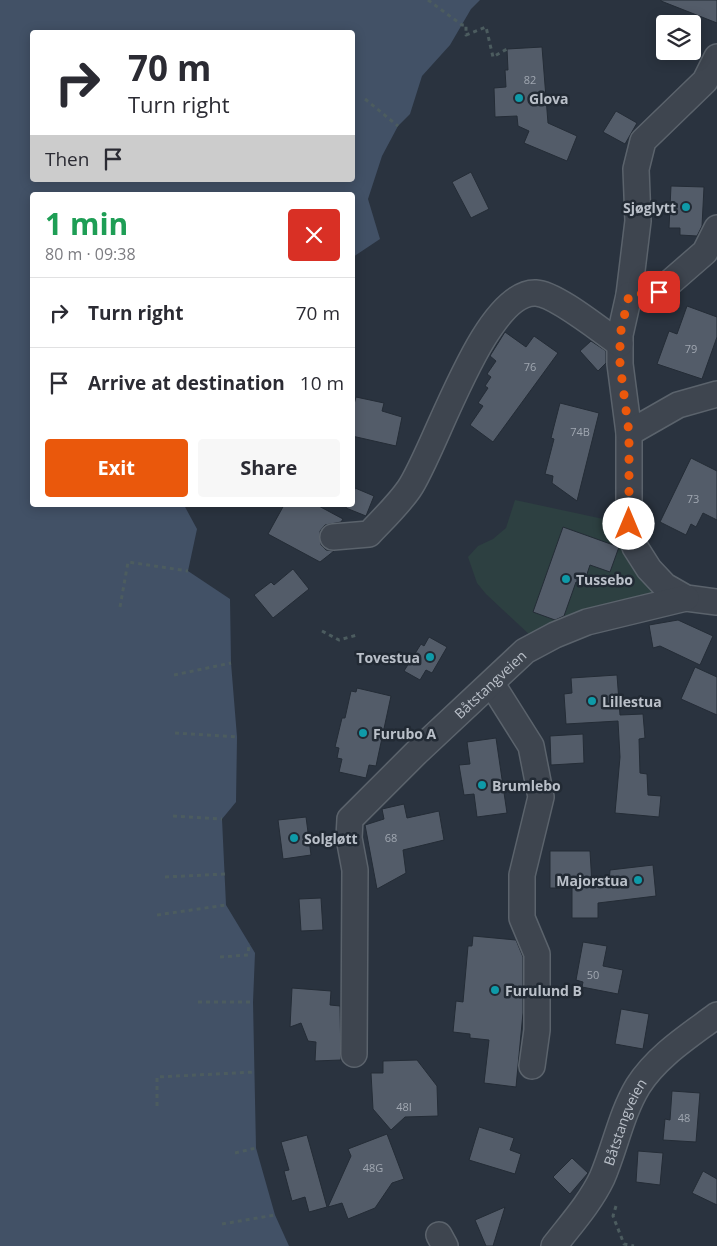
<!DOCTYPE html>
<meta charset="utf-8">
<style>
body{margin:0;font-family:"Open Sans",sans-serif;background:#f7f7f7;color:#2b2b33;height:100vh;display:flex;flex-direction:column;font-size:19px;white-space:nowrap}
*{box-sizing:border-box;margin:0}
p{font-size:16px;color:#7c7c81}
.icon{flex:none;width:28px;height:28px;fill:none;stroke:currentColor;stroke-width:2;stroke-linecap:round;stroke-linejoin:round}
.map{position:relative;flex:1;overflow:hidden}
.side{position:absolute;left:30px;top:192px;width:325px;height:315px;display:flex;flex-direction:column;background:#fff;border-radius:5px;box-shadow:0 2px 12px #0003}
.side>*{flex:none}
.hud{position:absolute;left:30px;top:30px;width:325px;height:152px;border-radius:5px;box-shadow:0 2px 12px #0003;background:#fff;color:#2b2b33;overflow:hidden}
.tools{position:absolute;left:656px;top:15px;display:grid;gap:10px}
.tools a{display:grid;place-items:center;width:45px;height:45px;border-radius:5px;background:#fff;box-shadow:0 2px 12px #0003;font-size:25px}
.pin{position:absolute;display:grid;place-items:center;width:42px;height:42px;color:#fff;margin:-21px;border-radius:10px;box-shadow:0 2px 8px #0006}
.me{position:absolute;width:55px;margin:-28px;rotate:0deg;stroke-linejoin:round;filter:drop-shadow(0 0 4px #0008)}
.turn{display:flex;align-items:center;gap:18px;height:105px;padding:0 15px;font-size:22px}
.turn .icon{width:65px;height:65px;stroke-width:2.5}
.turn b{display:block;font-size:35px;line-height:42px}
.then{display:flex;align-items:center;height:48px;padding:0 15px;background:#0003;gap:10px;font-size:19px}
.round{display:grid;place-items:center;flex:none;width:52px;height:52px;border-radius:5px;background:#f7f7f7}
.summary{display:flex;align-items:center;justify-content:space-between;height:85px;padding:0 15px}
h1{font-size:30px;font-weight:700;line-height:38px;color:#1e9e55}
.cta{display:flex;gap:10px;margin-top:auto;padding:10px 15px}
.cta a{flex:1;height:58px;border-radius:5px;background:#ea580c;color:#fff;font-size:20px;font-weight:700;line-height:58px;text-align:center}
.cta a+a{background:#f7f7f7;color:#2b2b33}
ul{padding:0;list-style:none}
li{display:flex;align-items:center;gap:15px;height:70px;padding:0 15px;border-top:1px solid #e1e1e2}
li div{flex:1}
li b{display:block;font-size:19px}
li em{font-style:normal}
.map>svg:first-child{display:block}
.green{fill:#2d4041}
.water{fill:#425166;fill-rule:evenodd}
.building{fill:#535c69;stroke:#242c36}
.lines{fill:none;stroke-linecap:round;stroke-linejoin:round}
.minor-casing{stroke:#5b636c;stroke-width:28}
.path{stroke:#4c5c5f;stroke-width:3;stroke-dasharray:4 4;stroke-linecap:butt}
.minor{stroke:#3e454f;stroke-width:25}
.route{stroke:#ea580c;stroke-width:9;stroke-dasharray:0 16.2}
.culture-dot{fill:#0f9aa8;stroke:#222a34;stroke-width:2}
.labels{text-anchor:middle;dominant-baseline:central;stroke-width:5;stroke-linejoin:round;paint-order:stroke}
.number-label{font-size:11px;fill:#a0a7b1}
.poi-label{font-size:14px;font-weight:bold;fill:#bac0c9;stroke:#222a34;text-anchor:start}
.street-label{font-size:14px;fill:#bac0c9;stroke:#222a34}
</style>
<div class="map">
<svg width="717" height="1246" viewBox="0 0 717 1246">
<rect width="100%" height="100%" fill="#2a333f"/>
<polygon class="green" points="515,500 622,523 657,599 533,638 486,594 477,583 468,557 478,546 493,539 506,528"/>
<path class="water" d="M0,0H480L471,9L450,45L422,76L410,114L398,126L382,156L368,199L380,239L353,257L352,195H32V505H184L197,529L188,571L230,599L231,663L237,737L236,802L222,819L226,905L255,953L253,1002L256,1148L275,1215L289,1246H0ZM32,32H352V180H32Z"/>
<g class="building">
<polygon points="661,0 717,0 717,23 661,1"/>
<polygon points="542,47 548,123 577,136 567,161 524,143 529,131 518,126 517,116 495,117 494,88 506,87 505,70 508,70 507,49"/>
<polygon points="616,111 637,123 625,144 603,132"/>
<polygon points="471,172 489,209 471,218 452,182"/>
<polygon points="671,186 704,187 702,226 697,236 680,235 680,228 669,228"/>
<polygon points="687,306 717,317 717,337 702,379 657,364 669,331 677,334"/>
<polygon points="505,332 526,347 534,336 558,353 493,442 470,425 483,406 478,403 488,388 485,386 491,377 487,374 496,361 490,356"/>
<polygon points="591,341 606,351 606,363 598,371 580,351"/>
<polygon points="356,397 384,403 382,411 402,417 396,446 352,436 352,412"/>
<polygon points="560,403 599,413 577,501 552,483 553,476 545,474 554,439 551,438"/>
<polygon points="691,458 717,471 717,520 703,513 696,527 691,524 686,535 660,522"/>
<polygon points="355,488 374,496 366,516 346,508 347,505 352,505"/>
<polygon points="284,505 317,505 343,519 341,522 325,525 320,531 321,545 326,550 334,551 320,562 268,534"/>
<polygon points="563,527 619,547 610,572 590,565 586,577 581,575 579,583 576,582 564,616 555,620 533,612"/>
<polygon points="293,569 309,589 273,618 254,595 271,582 274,585"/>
<polygon points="678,620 713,636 700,665 660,646 653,648 649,625"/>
<polygon points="429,637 447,647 432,673 426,670 420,680 404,671 421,644 424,646"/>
<polygon points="695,667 717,677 717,715 681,699"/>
<polygon points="617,675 620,715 643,714 645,738 639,739 640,773 647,774 648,795 661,796 659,817 615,813 620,757 618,721 566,724 564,694 572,693 571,678"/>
<polygon points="357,688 391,696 376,766 369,765 366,778 339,772 342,759 337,758 339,748 335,747 342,718 345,718 351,691 356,692"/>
<polygon points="583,734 584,763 551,765 550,736"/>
<polygon points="496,738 507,813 477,817 474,794 464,795 459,765 470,764 467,742"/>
<polygon points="404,804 407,818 439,811 444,840 403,850 406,873 377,889 365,825 384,819 382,809"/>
<polygon points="306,817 311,855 283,859 278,820"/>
<polygon points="550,851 590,851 592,885 609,886 610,870 653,865 656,896 598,903 598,918 572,918 572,888 550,888"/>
<polygon points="321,898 323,930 301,931 299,899"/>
<polygon points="473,936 516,940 523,957 523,1013 516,1087 484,1083 489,1040 470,1038 470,1034 453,1032 456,1001 463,1002 468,946 472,946"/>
<polygon points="583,942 607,946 603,966 623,970 618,994 582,987 583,982 576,980"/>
<polygon points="292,988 331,991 330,1005 340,1006 341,1060 315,1061 316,1042 308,1041 301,1023 290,1027"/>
<polygon points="621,1009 649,1014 643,1049 615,1044"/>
<polygon points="417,1060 437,1086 438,1116 405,1117 391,1130 373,1109 371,1073 383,1073 383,1061"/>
<polygon points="672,1091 700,1093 696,1142 663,1140 665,1119 670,1120"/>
<polygon points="479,1127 514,1138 510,1150 521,1154 515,1174 469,1160"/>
<polygon points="387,1134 404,1179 392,1183 375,1208 348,1219 342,1203 328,1207 351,1156 348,1149"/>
<polygon points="307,1135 327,1207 309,1212 305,1197 292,1201 284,1171 289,1170 281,1142"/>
<polygon points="638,1151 663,1153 660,1185 636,1182"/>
<polygon points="572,1158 588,1173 570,1194 553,1177"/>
<polygon points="703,1171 717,1179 717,1205 692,1193"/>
<polygon points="505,1207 493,1246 486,1246 475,1220"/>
</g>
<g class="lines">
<defs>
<g id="minor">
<polyline points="717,57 705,81 643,141 636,169 638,221 629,295 620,335 620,364 629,433 629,524 635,547 649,569 665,586 686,598 717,602"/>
<polyline points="629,295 659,292 705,252 717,228"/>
<polyline points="629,433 678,405 717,394"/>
<path d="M333,537L369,534C382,520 398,505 409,489C435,452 484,290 536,293C556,294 601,331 620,344"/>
<polyline points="492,684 531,746 541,797 522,875 522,918 537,954 537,1030 532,1066"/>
<path id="s1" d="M354,1054L355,870L349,838L350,819L416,753L525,651L555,635L587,622L686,598"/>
<polyline points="439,1235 445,1246"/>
<path id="s2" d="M554,1246C571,1224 590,1203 602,1178C615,1148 621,1114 638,1086C657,1056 689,1036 717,1015"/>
</g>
</defs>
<use href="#minor" class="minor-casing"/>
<g class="path">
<polyline points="428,0 462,25 466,25 466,35 486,27 493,57 507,49"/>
<polyline points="365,99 398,126"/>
<polyline points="120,607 128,562 188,571"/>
<polyline points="322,631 339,640 357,635"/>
<polyline points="174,675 231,663"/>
<polyline points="175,733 237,737"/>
<polyline points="173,816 222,819"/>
<polyline points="165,877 225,874"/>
<polyline points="157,915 226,905"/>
<polyline points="220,957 248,955 249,943"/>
<polyline points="198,1002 253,1002"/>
<polyline points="157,1106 157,1077 255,1072"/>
<polyline points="235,1153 256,1148"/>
<polyline points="616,1206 613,1216 624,1244 634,1246"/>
<polyline points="222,1224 275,1215"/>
</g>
<use href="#minor" class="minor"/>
</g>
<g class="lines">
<polyline class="route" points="629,524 629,433 620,364 620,335 629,295 659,292"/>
</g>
<g class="culture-dot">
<circle cx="519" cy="98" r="5"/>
<circle cx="686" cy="207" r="5"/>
<circle cx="566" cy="579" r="5"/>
<circle cx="430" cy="657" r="5"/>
<circle cx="592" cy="701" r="5"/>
<circle cx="363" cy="733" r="5"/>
<circle cx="482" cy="785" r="5"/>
<circle cx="294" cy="838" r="5"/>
<circle cx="638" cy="880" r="5"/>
<circle cx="495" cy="990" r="5"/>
</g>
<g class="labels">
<g class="number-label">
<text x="530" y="79">82</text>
<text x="691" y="348">79</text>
<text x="530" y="366">76</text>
<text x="580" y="431">74B</text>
<text x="693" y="498">73</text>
<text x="391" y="837">68</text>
<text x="593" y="974">50</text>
<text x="404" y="1106">48I</text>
<text x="684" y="1117">48</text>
<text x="373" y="1167">48G</text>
</g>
<g class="poi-label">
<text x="529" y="98">Glova</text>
<text x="676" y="207" text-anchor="end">Sjøglytt</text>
<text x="576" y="579">Tussebo</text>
<text x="420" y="657" text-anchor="end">Tovestua</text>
<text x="602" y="701">Lillestua</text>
<text x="373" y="733">Furubo A</text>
<text x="492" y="785">Brumlebo</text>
<text x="304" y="838">Solgløtt</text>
<text x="628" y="880" text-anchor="end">Majorstua</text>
<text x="505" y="990">Furulund B</text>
</g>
<g class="street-label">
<text stroke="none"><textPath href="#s1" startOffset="430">Båtstangveien</textPath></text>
<text stroke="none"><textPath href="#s2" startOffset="144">Båtstangveien</textPath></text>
</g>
</g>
</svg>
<div class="tools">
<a><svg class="icon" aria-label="layers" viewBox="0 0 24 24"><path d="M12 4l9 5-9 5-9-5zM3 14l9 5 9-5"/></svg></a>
</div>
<div class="pin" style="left:659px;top:292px;background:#d93025"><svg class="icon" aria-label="arrive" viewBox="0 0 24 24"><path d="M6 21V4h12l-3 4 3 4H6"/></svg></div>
<svg class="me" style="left:629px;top:524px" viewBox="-20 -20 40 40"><circle r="19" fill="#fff"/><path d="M0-13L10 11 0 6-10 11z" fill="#ea580c"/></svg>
<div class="hud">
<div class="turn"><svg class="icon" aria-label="right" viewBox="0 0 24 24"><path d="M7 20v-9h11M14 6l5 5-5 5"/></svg><div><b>70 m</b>Turn right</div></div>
<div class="then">Then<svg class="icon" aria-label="arrive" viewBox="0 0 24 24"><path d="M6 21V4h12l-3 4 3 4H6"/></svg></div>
</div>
<section class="side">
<div class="summary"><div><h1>1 min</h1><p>80 m · 09:38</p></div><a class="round" style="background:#d93025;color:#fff"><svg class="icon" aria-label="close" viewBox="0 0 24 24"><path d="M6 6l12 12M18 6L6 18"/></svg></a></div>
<ul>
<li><svg class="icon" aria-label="right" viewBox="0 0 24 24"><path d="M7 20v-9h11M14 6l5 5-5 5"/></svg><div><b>Turn right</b></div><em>70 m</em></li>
<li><svg class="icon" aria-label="arrive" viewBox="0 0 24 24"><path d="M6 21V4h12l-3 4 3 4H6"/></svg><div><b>Arrive at destination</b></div><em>10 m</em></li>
</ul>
<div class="cta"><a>Exit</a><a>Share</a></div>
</section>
</div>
